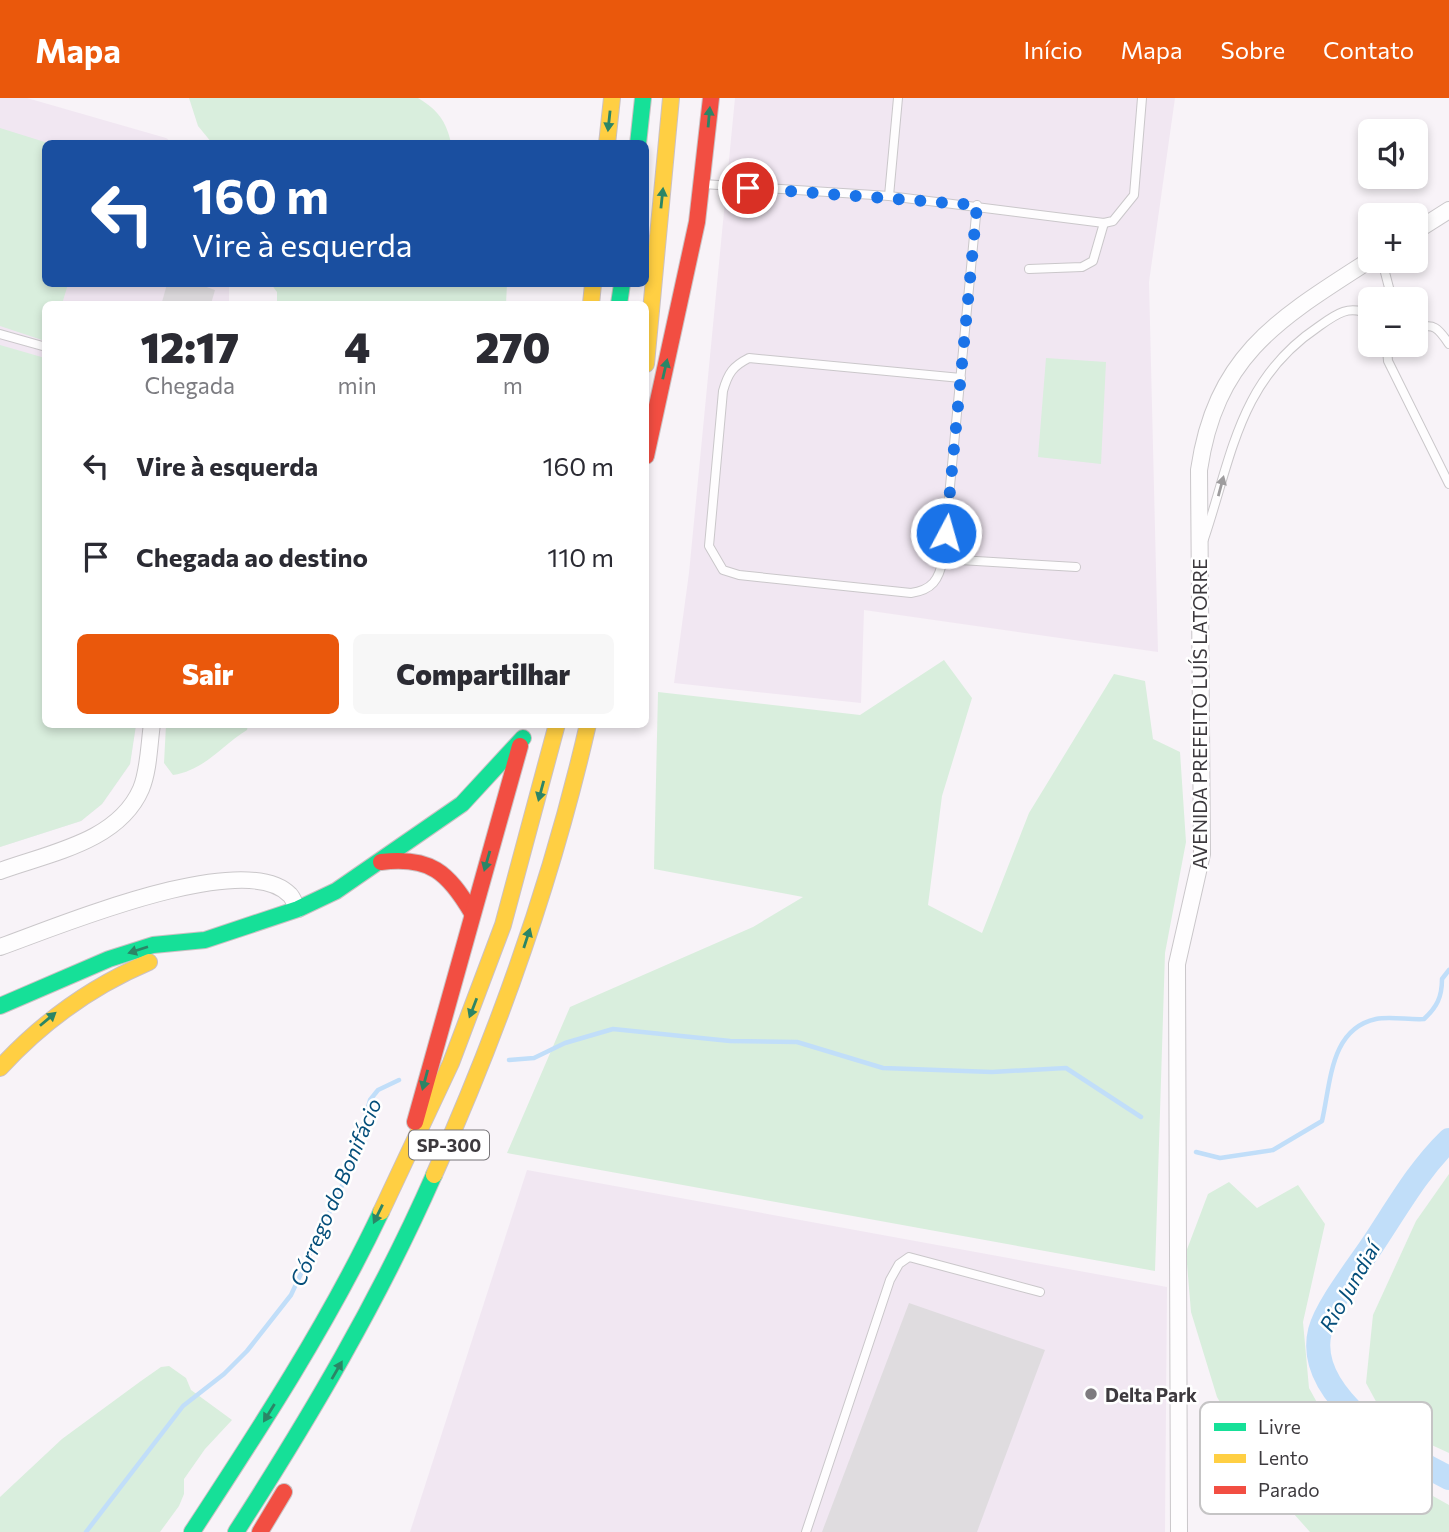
<!DOCTYPE html>
<html lang="pt">
<meta charset="utf-8">
<style>
body{margin:0;font-family:Commissioner,sans-serif;background:#f7f7f7;color:#2b2b33;height:100vh;display:flex;flex-direction:column;font-size:26px;white-space:nowrap}
*{box-sizing:border-box;margin:0}
p{font-size:23px;color:#7c7c81}
.icon{flex:none;width:38px;height:38px;fill:none;stroke:currentColor;stroke-width:2;stroke-linecap:round;stroke-linejoin:round}
.map{position:relative;flex:1;overflow:hidden}
.drawer{position:absolute;left:42px;top:203px;width:607px;height:427px;display:flex;flex-direction:column;background:#fff;border-radius:10px;box-shadow:0 4px 10px #0003}
.drawer>*{flex:none}
.guide{position:absolute;left:42px;top:42px;width:607px;height:147px;border-radius:10px;box-shadow:0 4px 10px #0003;background:#1a4fa0;color:#fff;overflow:hidden}
.buttons{position:absolute;left:1358px;top:21px;display:grid;gap:14px}
.buttons a{display:grid;place-items:center;width:70px;height:70px;border-radius:10px;background:#fff;box-shadow:0 4px 10px #0003;font-size:35px}
.pin{position:absolute;display:grid;place-items:center;width:60px;height:60px;color:#fff;margin:-30px;border:4px solid #fff;border-radius:50%;box-shadow:0 2px 7px #0007}
.me{position:absolute;width:77px;margin:-38px;rotate:6deg;stroke-linejoin:round;filter:drop-shadow(0 0 5px #0008)}
.turn{display:flex;align-items:center;gap:24px;height:147px;padding:0 35px;font-size:32px}
.turn .icon{width:91px;height:91px;stroke-width:2.5}
.turn b{display:block;font-size:49px;line-height:60px}
.eta{display:flex;justify-content:space-evenly;align-items:center;height:119px;text-align:center}
.eta b{font-size:42px;font-weight:800;line-height:49px}
.action{display:flex;gap:14px;margin-top:auto;padding:14px 35px}
.action a{flex:1;height:80px;border-radius:10px;background:#ea580c;color:#fff;font-size:28px;font-weight:800;line-height:80px;text-align:center}
.action a+a{background:#f7f7f7;color:#2b2b33}
ul{padding:0;list-style:none}
li{display:flex;align-items:center;gap:21px;height:91px;padding:0 35px}
li div{flex:1}
li b{display:block;font-size:26px}
li em{font-style:normal}
header{display:flex;align-items:center;gap:42px;box-sizing:border-box;height:98px;padding:0 35px;background:#ea580c;color:#fff}
header strong{font-size:33px}
nav{display:flex;gap:38px;margin-inline-start:auto;font-size:24px}
.map>svg:first-child{display:block}
.built{fill:#f1e7f2}
.green{fill:#d9eedd}
.lines{fill:none;stroke-linecap:round;stroke-linejoin:round}
.stream{stroke:#c1def9;stroke-width:4.5}
.river{stroke:#c1def9;stroke-width:24}
.building{fill:#dfdcdf}
.lane-casing{stroke:#cac7ca;stroke-width:10}
.street-casing{stroke:#cac7ca;stroke-width:18}
.fast-casing{stroke:#cbc1c3;stroke-width:18}
.slow-casing{stroke:#cbc1c3;stroke-width:18}
.jam-casing{stroke:#cbc1c3;stroke-width:18}
.lane{stroke:#fefdfe;stroke-width:8}
.street{stroke:#fefdfe;stroke-width:16}
.fast{stroke:#16e098;stroke-width:16}
.slow{stroke:#ffcf43;stroke-width:16}
.jam{stroke:#f24e42;stroke-width:16}
.oneway{fill:#2b8566}
.oneway2{fill:#9e9c9e}
.route{stroke:#1a73e8;stroke-width:12;stroke-dasharray:0 21.6}
.poi-dot{fill:#7e7b7f;stroke:#fff;stroke-width:2.5}
.labels{text-anchor:middle;dominant-baseline:central;stroke-width:5;stroke-linejoin:round;paint-order:stroke}
.shield{fill:#fff;stroke:#777578;stroke-width:2}
.shield-label{font-size:18px;font-weight:bold;fill:#3d3a3e}
.street-label{font-size:19px;fill:#3d3a3e;stroke:#fff}
.poi-label{font-size:19px;font-weight:bold;fill:#3d3a3e;stroke:#fff;text-anchor:start}
.water-label{font-size:21px;font-style:italic;fill:#044e7a;stroke:#fff}
.key{fill:#fff;stroke:#c5c4c5;stroke-width:2}
.key-label{font-size:19px;fill:#3d3a3e}
</style>
<header>
<strong>Mapa</strong>
<nav><a>Início</a><a>Mapa</a><a>Sobre</a><a>Contato</a></nav>
</header>
<div class="map">
<svg width="1449" height="1434" viewBox="0 0 1449 1434">
<rect width="100%" height="100%" fill="#f8f3f8"/>
<g class="built">
<polygon points="0,0 27,0 166,40 172,45 46,46 46,186 229,186 229,206 46,206 46,626 136,627 130,666 102,706 81,723 0,749"/>
<polygon points="735,0 1175,0 1149,184 1158,554 864,512 861,605 674,585 689,475"/>
<polygon points="527,1072 1167,1189 1165,1434 410,1434"/>
</g>
<g class="green">
<path d="M189,0H418C438,12 446,23 451,45H212L198,28Z"/>
<polygon points="0,30 48,45 46,46 46,186 68,186 62,206 46,206 45,243 0,228"/>
<polygon points="271,186 507,186 506,206 277,206 277,194"/>
<polygon points="0,247 45,260 46,626 136,627 130,666 102,706 81,723 0,749"/>
<polygon points="1046,260 1106,264 1101,366 1038,359"/>
<polygon points="944,562 972,600 942,698 928,807 982,835 1029,715 1114,576 1145,583 1153,641 1180,654 1186,744 1165,855 1155,1173 507,1055 570,909 753,829 803,799 654,771 658,594 860,617"/>
<path d="M166,627V626L248,627L247,632C221,648 205,672 173,677L164,665Z"/>
<polygon points="1449,1076 1449,1355 1412,1338 1379,1309 1366,1285 1373,1217 1416,1123"/>
<polygon points="1229,1084 1257,1110 1298,1087 1325,1126 1303,1224 1309,1290 1340,1346 1449,1407 1449,1434 1310,1434 1268,1387 1217,1299 1191,1214 1186,1154 1208,1096"/>
<polygon points="169,1268 186,1280 191,1292 232,1322 205,1351 184,1381 184,1396 179,1408 160,1434 0,1434 0,1399 62,1341 141,1283 161,1269"/>
</g>
<g class="lines">
<g class="stream">
<polyline points="509,962 534,960 565,945 613,931 730,943 797,944 883,970 992,974 1066,970 1141,1019"/>
<path d="M1196,1054L1220,1060L1273,1052L1322,1023C1331,984 1330,931 1376,921C1390,918 1409,922 1424,921C1437,909 1442,899 1442,881L1449,872"/>
<polyline points="86,1434 183,1308 224,1276 247,1253 291,1197 351,1068 370,1002 378,992 399,982"/>
</g>
<path class="river" d="M1449,1042C1418,1072 1397,1110 1373,1146C1359,1167 1326,1209 1320,1233C1304,1297 1401,1356 1449,1380"/>
</g>
<g class="building">
<polygon points="167,186 198,186 215,192 211,206 162,204"/>
<polygon points="909,1205 1045,1252 977,1434 822,1434"/>
</g>
<g class="lines">
<defs>
<g id="lane">
<polyline points="703,86 889,98 1104,125 1113,123 1134,97 1142,0"/>
<polyline points="889,98 898,0"/>
<polyline points="1382,163 1392,201"/>
<polyline points="1029,171 1082,169 1093,163 1104,125"/>
<path d="M1416,232C1433,223 1439,231 1449,246"/>
<polyline points="0,236 46,249"/>
<polyline points="1391,247 1387,250 1388,263 1449,386"/>
<path d="M961,280L749,260C733,268 728,275 723,293L709,448L723,472L739,477L911,495C932,492 939,482 943,461L977,107"/>
<path d="M1204,441C1232,358 1239,282 1318,229C1336,216 1349,206 1370,217"/>
<polyline points="943,461 1076,469"/>
<polyline points="806,1434 890,1182 899,1166 909,1159 1040,1194"/>
</g>
<g id="street">
<polyline points="1416,133 1449,112"/>
<path d="M0,773C49,755 118,744 141,691C149,672 149,646 152,626"/>
<path d="M0,849C54,830 245,749 290,797C293,800 295,807 298,811"/>
<path d="M1179,1434L1177,866L1202,756L1199,372C1216,257 1278,221 1370,162"/>
</g>
<g id="fast">
<polyline points="638,46 643,0"/>
<polyline points="619,206 622,186"/>
<polyline points="0,908 109,861 153,847 205,842 298,811 336,793 462,706 523,640"/>
<path d="M192,1434C260,1330 328,1226 381,1114"/>
<path d="M236,1434C310,1319 379,1202 434,1077"/>
</g>
<g id="slow">
<polyline points="607,46 612,0"/>
<polyline points="591,206 593,186"/>
<polyline points="646,266 671,0"/>
<path d="M0,970C43,923 90,889 149,864"/>
<path d="M434,1077C498,934 553,779 588,626"/>
<polyline points="381,1114 451,965 503,827 557,626"/>
</g>
<g id="jam">
<polyline points="646,358 697,124 711,0"/>
<path d="M381,764C430,758 448,774 472,815"/>
<polyline points="415,1024 520,648"/>
<polyline points="260,1434 284,1394"/>
</g>
</defs>
<use href="#lane" class="lane-casing"/>
<use href="#street" class="street-casing"/>
<use href="#fast" class="fast-casing"/>
<use href="#slow" class="slow-casing"/>
<use href="#jam" class="jam-casing"/>
<use href="#lane" class="lane"/>
<use href="#street" class="street"/>
<use href="#fast" class="fast"/>
<use href="#slow" class="slow"/>
<use href="#jam" class="jam"/>
</g>
<defs><path id="oneway-solid" d="M-6-.8H1V-3.2L6.5 0L1 3.2V.8H-6Z" transform="scale(1.75)"/></defs>
<g class="oneway">
<use href="#oneway-solid" transform="translate(709 19) rotate(-85)"/>
<use href="#oneway-solid" transform="translate(609 23) rotate(96)"/>
<use href="#oneway-solid" transform="translate(662 100) rotate(-84)"/>
<use href="#oneway-solid" transform="translate(665 271) rotate(-77)"/>
<use href="#oneway-solid" transform="translate(541 693) rotate(105)"/>
<use href="#oneway-solid" transform="translate(487 763) rotate(106)"/>
<use href="#oneway-solid" transform="translate(527 840) rotate(-72)"/>
<use href="#oneway-solid" transform="translate(138 852) rotate(162)"/>
<use href="#oneway-solid" transform="translate(473 910) rotate(111)"/>
<use href="#oneway-solid" transform="translate(48 921) rotate(-40)"/>
<use href="#oneway-solid" transform="translate(425 982) rotate(105)"/>
<use href="#oneway-solid" transform="translate(378 1116) rotate(116)"/>
<use href="#oneway-solid" transform="translate(337 1272) rotate(-60)"/>
<use href="#oneway-solid" transform="translate(269 1315) rotate(122)"/>
</g>
<use class="oneway2" href="#oneway-solid" transform="translate(1221 388) rotate(-75)"/>
<g class="lines">
<polyline class="route" points="748,90 977,107 946,435"/>
</g>
<circle class="poi-dot" cx="1091" cy="1296" r="7"/>
<g class="labels">
<rect class="shield" x="409" y="1032.5" width="80" height="29" rx="5"/>
<g class="shield-label">
<text x="449" y="1047">SP-300</text>
</g>
<g class="street-label">
<text transform="translate(1199 616) rotate(-90)">AVENIDA PREFEITO LUÍS LATORRE</text>
</g>
<g class="poi-label">
<text x="1105" y="1296">Delta Park</text>
</g>
<g class="water-label">
<text transform="translate(335 1094) rotate(-67)">Córrego do Bonifácio</text>
<text transform="translate(1349 1188) rotate(-60)">Rio Jundiaí</text>
</g>
</g>
<rect x="1200" y="1304" width="232" height="112" rx="10" class="key"/>
<rect x="1214" y="1325" width="32" height="8" fill="#16e098"/>
<rect x="1214" y="1356" width="32" height="9" fill="#ffcf43"/>
<rect x="1214" y="1388" width="32" height="8" fill="#f24e42"/>
<g class="key-label">
<text x="1258" y="1336">Livre</text>
<text x="1258" y="1367">Lento</text>
<text x="1258" y="1399">Parado</text>
</g>
</svg>
<div class="buttons">
<a><svg class="icon" aria-label="sound" viewBox="0 0 24 24"><path d="M4 9h4l5-4v14l-5-4H4zM17 9q2 3 0 6"/></svg></a>
<a>+</a>
<a>−</a>
</div>
<div class="pin" style="left:748px;top:90px;background:#d93025"><svg class="icon" aria-label="arrive" viewBox="0 0 24 24"><path d="M6 21V4h12l-3 4 3 4H6"/></svg></div>
<svg class="me" style="left:946px;top:435px" viewBox="-20 -20 40 40"><circle r="17" fill="#1a73e8" stroke="#fff" stroke-width="3"/><path d="M0-11L8 9 0 5-8 9z" fill="#fff"/></svg>
<div class="guide">
<div class="turn"><svg class="icon" aria-label="left" viewBox="0 0 24 24"><path d="M17 20v-9H6M10 6l-5 5 5 5"/></svg><div><b>160 m</b>Vire à esquerda</div></div>
</div>
<section class="drawer">
<div class="eta">
<div><b>12:17</b><p>Chegada</p></div>
<div><b>4</b><p>min</p></div>
<div><b>270</b><p>m</p></div>
</div>
<ul>
<li><svg class="icon" aria-label="left" viewBox="0 0 24 24"><path d="M17 20v-9H6M10 6l-5 5 5 5"/></svg><div><b>Vire à esquerda</b></div><em>160 m</em></li>
<li><svg class="icon" aria-label="arrive" viewBox="0 0 24 24"><path d="M6 21V4h12l-3 4 3 4H6"/></svg><div><b>Chegada ao destino</b></div><em>110 m</em></li>
</ul>
<div class="action"><a>Sair</a><a>Compartilhar</a></div>
</section>
</div>
